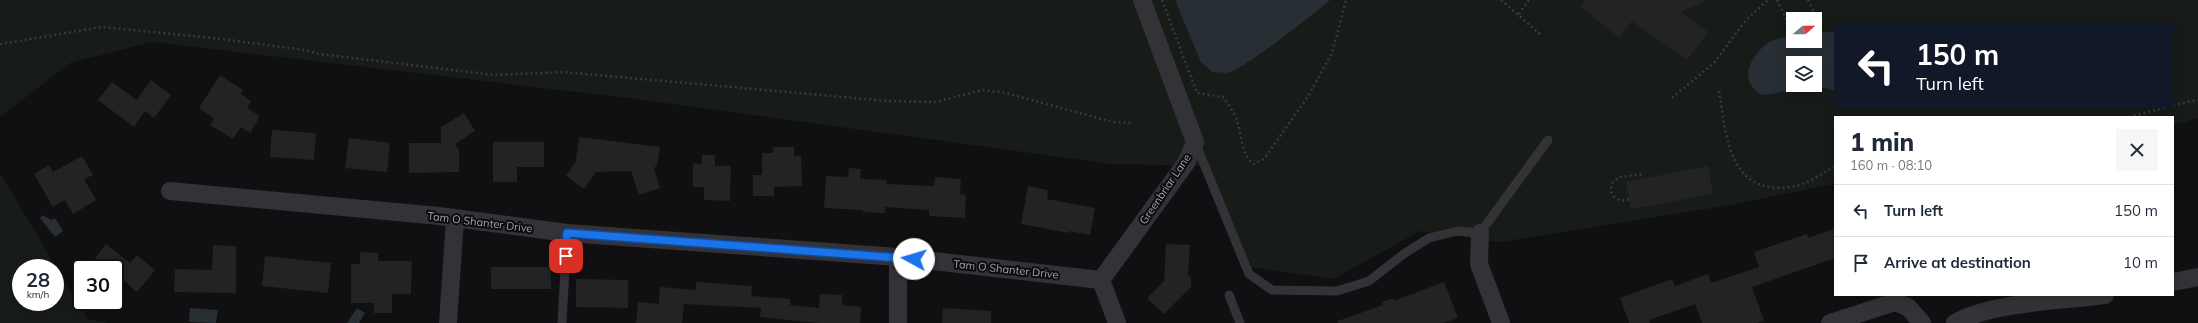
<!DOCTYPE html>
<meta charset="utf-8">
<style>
body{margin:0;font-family:Mulish,sans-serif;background:#f6f6f7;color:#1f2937;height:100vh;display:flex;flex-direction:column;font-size:15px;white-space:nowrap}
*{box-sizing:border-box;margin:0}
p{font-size:13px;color:#747a83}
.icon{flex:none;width:22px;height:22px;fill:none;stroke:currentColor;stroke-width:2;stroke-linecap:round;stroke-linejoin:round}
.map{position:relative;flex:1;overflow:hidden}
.drawer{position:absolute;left:1834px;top:116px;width:340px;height:180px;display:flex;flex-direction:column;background:#fff;border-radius:0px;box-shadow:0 2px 10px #0003}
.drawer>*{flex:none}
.banner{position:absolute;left:1834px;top:24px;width:340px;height:84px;border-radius:0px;box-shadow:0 2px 10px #0003;background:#111827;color:#fff;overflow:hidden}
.needle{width:26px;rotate:70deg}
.tools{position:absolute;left:1786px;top:12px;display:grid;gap:8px}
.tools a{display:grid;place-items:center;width:36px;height:36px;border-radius:0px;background:#fff;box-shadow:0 2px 10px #0003;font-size:20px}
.speed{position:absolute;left:12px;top:259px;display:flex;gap:8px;font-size:20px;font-weight:700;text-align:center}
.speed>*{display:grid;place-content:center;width:52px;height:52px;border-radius:50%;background:#fff;box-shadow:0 2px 10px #0003;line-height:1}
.speed small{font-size:10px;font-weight:400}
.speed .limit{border:2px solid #111;border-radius:6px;background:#fff;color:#111}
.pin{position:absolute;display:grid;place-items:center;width:34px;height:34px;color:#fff;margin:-17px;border-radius:8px;box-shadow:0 2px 6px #0006}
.me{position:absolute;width:44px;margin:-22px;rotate:276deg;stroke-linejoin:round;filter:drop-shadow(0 0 3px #0008)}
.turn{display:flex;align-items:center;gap:14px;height:84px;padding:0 16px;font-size:18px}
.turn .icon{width:52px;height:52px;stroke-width:2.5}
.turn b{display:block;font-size:28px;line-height:34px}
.round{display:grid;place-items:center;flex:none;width:42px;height:42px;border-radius:0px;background:#f6f6f7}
.headline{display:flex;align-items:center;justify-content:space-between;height:68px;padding:0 16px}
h1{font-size:24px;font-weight:800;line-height:30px}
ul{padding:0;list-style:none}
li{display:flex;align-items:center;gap:12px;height:52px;padding:0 16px;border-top:1px solid #e0e1e3}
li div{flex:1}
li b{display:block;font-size:15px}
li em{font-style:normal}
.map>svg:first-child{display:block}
.green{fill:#171c18;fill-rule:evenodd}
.water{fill:#272f35;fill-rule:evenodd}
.building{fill:#232326}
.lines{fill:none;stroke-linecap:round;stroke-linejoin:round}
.path{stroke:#38393e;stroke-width:2.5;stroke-dasharray:2 3;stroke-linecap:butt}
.service{stroke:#323237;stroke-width:9}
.minor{stroke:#323237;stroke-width:18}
.route-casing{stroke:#114b97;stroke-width:10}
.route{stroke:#1a73e8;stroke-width:7}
.labels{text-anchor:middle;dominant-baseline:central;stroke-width:4;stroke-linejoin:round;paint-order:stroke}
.street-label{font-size:11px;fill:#a2a6b2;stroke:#0b0b0d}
</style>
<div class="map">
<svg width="2198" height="323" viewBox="0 0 2198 323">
<rect width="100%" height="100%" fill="#101012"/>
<g class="green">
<path d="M0,0H2198V118L2173,125V117H1835V184L1731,205L1501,242L1420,231L1334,279L1248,267L1208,166L1111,164L628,98L152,42L70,63L0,117ZM1793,19H1815V41H1793ZM1835,25H2173V107H1835ZM1793,63H1815V85H1793Z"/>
<path d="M0,173L87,319L109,323H0ZM21,268H55V302H21Z"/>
</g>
<g class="water">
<path d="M1175,0H1330C1315,13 1243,70 1227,73C1223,73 1217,72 1212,72L1201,62Z"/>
<path d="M1815,32H1835V91C1810,81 1787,93 1762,95C1738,81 1749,59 1766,44C1774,38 1784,37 1793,36V41H1815ZM1793,63H1815V85H1793Z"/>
<polygon points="43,215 51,220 55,218 63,231 55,237 40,218"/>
<polygon points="190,308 218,310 216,323 189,322"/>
<polygon points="357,308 365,313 359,323 347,323"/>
</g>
<g class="building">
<polygon points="1586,0 1707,0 1681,12 1708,32 1687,60 1632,21 1619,38 1581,7"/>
<polygon points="220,75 243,90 241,94 251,101 247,108 260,116 250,133 241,127 233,139 210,125 214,118 199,108"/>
<polygon points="151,80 171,95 154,118 145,111 134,127 98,100 112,82 137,100"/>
<polygon points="464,113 475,131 455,144 459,151 459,172 409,173 409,143 441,143 441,127"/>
<polygon points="272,130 316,133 314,160 270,157"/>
<polygon points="579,137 660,147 657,165 654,168 660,188 639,195 631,171 596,172 584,189 566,176 576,161"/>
<polygon points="349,138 390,143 387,172 345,168"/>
<polygon points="493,142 544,142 544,167 517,167 517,182 493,182"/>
<polygon points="773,147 794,147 794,156 801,156 802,186 774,187 774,196 753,196 753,175 762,175 762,153 773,153"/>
<polygon points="702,155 715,155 715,166 731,166 730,201 704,200 704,187 693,187 693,163 702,164"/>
<polygon points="82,156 93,175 84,179 96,200 73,214 65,200 53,207 34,174 49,165 53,172"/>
<polygon points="1708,166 1713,194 1631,209 1626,182"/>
<polygon points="849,168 861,169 860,179 887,180 886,184 934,186 935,177 961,179 960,194 966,195 965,218 929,216 929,210 885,207 885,213 863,212 863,210 824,208 826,176 848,177"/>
<polygon points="1028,186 1048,190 1047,199 1095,208 1090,235 1069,231 1069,233 1021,224"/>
<polygon points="1835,228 1835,258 1752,287 1764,320 1757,323 1702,323 1695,304 1649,320 1650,323 1629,323 1620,298 1672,279 1675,286 1708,274 1711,283 1759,267 1754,252 1807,234 1808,238"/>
<polygon points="106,244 130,263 137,255 155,270 137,292 123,280 115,290 115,268 97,268 91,263"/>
<polygon points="1166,244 1190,245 1188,275 1191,278 1191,287 1164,314 1147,298 1164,281"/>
<polygon points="213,245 236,246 236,293 174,292 175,269 212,270"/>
<polygon points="360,252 378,253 378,261 412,261 411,294 392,294 392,313 374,313 374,303 351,303 351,264 360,264"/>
<polygon points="265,256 331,263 328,293 262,286"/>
<rect x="491" y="267" width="60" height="22"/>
<polygon points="576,279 628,280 628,308 576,307"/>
<polygon points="696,282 752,286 751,296 790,299 790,305 819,308 820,294 842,295 842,305 861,307 860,323 818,323 760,317 761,308 684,304 682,323 636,323 638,302 659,304 660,287 696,290"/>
<polygon points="1444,282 1458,318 1443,323 1338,323 1338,321 1383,305 1382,302 1394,298 1394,301"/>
<polygon points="943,308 991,311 991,323 942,323"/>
</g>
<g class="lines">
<g class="path">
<path d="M1162,0L1197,93L1223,97C1228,104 1234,112 1237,120C1241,132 1241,156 1254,164L1264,159L1309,95L1332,53L1346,0"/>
<polyline points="1501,0 1541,35"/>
<polyline points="1777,0 1790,27 1793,26"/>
<polyline points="1808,0 1816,17 1810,19"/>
<polyline points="1519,14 1529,0"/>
<polyline points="0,44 102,27 213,38 305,50 319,54 494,75 563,72 888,101 935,102 983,90 1002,92 1113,122 1133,123"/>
<path d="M1719,91C1725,124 1726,180 1769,187C1780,189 1795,187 1805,183C1816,179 1824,171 1835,167"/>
<polyline points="1672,98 1714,63 1746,20 1768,0"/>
<polyline points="2173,105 2198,100"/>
<polyline points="2129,117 2168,107"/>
<path d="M1629,199C1617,204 1607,194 1613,182L1620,177L1643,174"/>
</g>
<g class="service">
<polyline points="1195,142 1249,274 1272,290 1337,291 1369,281 1405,253 1429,238 1458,231 1480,233 1548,140"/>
<polyline points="1229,295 1240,323"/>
<polyline points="562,323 567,233"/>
</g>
<g class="minor">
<polyline points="170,191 439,216 567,233 898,257 1101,280"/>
<polyline points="1480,233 1479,264 1501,323"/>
<polyline points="898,257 898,323"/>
<polyline points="1101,280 1186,163 1195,142 1142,0"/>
<polyline points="1101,280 1117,323"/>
<polyline points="2173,282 2198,277"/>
<polyline points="448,323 455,219"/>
<polyline points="1830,323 1895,302 1908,307 1922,323"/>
<path d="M1955,323C1992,302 2062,301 2105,295"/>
</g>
</g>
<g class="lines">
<defs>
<polyline id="route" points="566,256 567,233 914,259"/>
</defs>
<use href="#route" class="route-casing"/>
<use href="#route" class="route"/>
</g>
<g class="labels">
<g class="street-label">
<text transform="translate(1165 189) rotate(-56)">Greenbriar Lane</text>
<text transform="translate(480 222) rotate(7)">Tam O Shanter Drive</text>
<text transform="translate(1006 269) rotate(6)">Tam O Shanter Drive</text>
</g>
</g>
</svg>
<div class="tools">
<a><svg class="needle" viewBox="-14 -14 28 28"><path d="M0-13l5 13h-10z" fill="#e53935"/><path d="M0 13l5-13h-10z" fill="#747a83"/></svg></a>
<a><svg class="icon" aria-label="layers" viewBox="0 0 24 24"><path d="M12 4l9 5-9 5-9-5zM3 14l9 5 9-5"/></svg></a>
</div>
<div class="speed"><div>28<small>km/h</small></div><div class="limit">30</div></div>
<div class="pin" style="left:566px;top:256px;background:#d93025"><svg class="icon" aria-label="arrive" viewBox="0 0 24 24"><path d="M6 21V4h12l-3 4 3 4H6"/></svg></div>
<svg class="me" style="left:914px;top:259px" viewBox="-20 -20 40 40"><circle r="19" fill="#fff"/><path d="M0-13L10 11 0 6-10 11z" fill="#1a73e8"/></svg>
<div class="banner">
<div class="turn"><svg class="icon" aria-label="left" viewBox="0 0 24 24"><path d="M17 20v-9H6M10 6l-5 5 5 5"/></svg><div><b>150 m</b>Turn left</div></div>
</div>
<section class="drawer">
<div class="headline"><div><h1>1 min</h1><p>160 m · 08:10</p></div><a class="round"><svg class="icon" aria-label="close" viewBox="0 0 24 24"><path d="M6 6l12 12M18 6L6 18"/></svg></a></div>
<ul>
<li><svg class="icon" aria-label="left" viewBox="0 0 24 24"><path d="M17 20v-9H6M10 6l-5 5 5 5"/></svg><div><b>Turn left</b></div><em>150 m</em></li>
<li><svg class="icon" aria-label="arrive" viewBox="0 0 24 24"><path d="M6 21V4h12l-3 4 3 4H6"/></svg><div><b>Arrive at destination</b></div><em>10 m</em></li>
</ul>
</section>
</div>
